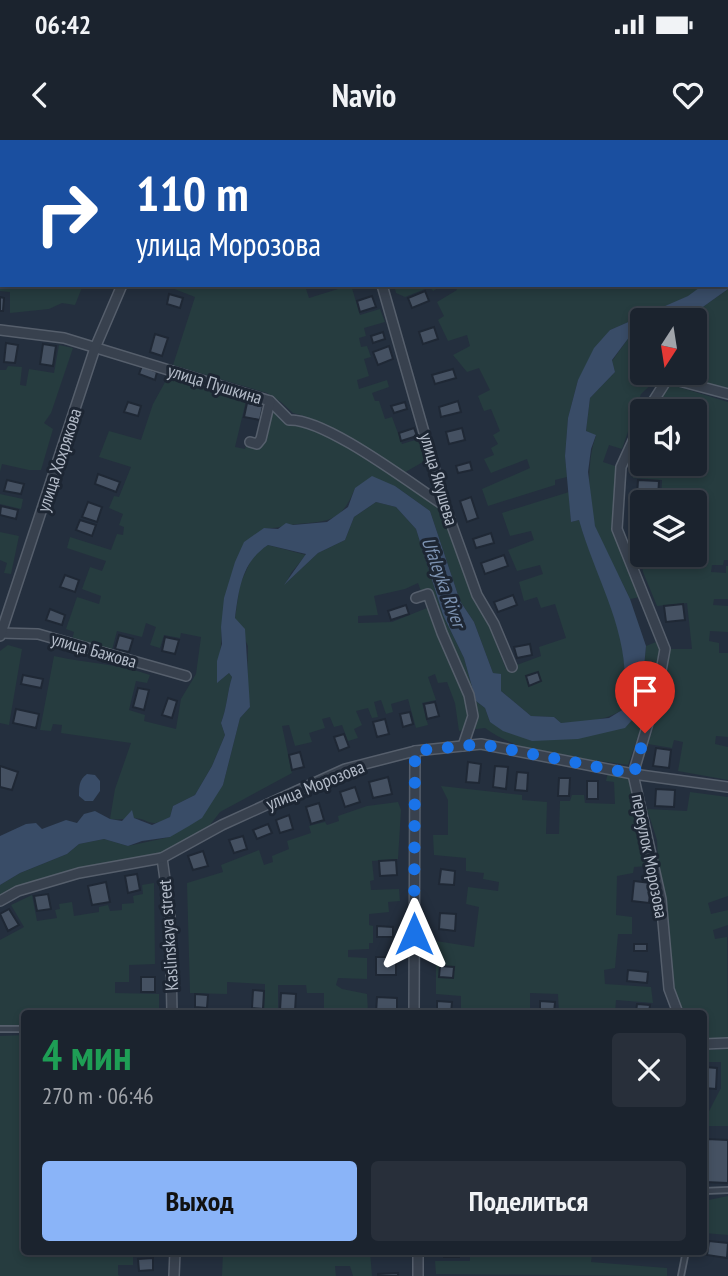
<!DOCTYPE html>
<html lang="ru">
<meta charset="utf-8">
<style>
body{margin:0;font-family:"PT Sans Narrow",sans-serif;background:#282f3a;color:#f1f3f6;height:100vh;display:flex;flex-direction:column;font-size:26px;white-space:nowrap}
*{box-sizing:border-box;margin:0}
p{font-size:23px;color:#a0a4aa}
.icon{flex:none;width:38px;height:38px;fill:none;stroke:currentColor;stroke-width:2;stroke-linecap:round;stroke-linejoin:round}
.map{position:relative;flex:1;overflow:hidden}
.sheet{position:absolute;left:21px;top:870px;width:686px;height:245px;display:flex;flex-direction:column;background:#1b232e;border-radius:7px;box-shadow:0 4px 10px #0003,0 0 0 2px #39404a}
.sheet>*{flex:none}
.banner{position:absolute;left:0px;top:0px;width:728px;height:147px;box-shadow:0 4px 10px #0003,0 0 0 2px #39404a;background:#1a4fa0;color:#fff;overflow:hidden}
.needle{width:46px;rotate:192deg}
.controls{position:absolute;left:630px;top:168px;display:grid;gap:14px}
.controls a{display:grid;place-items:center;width:77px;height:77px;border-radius:7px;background:#1b232e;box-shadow:0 4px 10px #0003,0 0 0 2px #39404a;font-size:35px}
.pin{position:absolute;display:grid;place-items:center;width:60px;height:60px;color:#fff;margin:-72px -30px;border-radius:50% 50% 50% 0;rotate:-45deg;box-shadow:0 0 7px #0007}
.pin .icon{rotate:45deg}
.me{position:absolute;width:77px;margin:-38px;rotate:0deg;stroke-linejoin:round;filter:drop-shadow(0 0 5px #0008)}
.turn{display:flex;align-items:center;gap:24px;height:147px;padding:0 21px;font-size:32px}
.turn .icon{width:91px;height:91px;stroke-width:2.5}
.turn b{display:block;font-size:49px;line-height:60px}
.round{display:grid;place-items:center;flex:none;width:74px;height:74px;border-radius:7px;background:#282f3a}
.overview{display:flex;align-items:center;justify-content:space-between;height:119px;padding:0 21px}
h1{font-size:42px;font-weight:800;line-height:52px;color:#1e9e55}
.cta{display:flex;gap:14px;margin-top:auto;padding:14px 21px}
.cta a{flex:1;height:80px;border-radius:7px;background:#8ab4f8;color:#111;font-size:28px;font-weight:800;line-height:80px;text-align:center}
.cta a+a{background:#282f3a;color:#f1f3f6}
.status{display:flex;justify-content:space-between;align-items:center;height:49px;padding:0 35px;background:#1b232e;direction:ltr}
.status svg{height:19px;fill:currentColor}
header{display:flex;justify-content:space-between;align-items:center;height:91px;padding:0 21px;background:#1b232e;font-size:32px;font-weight:800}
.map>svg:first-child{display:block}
.green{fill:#263c3f;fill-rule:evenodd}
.water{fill:#394c67}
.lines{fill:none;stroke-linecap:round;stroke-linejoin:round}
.stream{stroke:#394c67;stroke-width:3.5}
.building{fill:#455162;stroke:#1f2835;stroke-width:2}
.service-casing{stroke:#565f6c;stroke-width:8}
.minor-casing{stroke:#565f6c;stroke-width:12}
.service{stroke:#38414e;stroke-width:4.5}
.minor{stroke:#38414e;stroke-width:9}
.route{stroke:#1a73e8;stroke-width:12;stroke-dasharray:0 21.6}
.labels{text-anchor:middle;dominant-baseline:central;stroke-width:6;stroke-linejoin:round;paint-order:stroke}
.street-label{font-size:18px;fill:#b4bcc9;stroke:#1d2633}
.water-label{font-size:19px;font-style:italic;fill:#7c92b1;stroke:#1d2633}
</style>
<div class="status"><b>06:42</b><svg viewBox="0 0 49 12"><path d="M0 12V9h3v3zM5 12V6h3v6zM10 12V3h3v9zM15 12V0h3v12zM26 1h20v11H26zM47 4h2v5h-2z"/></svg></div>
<header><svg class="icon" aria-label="back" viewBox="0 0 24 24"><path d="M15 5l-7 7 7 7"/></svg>Navio<svg class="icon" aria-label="heart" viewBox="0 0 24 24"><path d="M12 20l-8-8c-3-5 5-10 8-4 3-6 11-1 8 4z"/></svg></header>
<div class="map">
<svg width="728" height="1136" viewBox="0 0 728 1136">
<rect width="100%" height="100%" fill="#242f3e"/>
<g class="green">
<polygon points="0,0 114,0 2,2 2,145 83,145 75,165 62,163 49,169 10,173 10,152 0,151"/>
<polygon points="331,0 728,0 728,25 726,27 726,2"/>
<polygon points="164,145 316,145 306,149 309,158 351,145 360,175 380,169 385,182 364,188 366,196 359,198 361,207 367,206 371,217 364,219 369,236 357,240 359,249 387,240 389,247 372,253 375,261 379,261 385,279 392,277 402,304 422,298 428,319 402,334 343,294 304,276 293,273 281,262 267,253 173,225 195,157"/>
<polygon points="394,145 443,145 433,151 430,147 405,157 396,153"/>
<polygon points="454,145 703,145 689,156 610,190 578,240 568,278 565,316 567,337 555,340 555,345 488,366 482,349 530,328 527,319 491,333 484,319 494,315 491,308 498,304 493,295 500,291 491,269 484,271 478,256 490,250 479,228 467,232 453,215 470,206 467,195 448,201 438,180 444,176 437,162 457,150"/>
<polygon points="728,149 728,248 666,233 695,233 695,180 664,180 682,174 693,174"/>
<path d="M642,189V233H663L641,254L622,309L609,305L603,322L618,327L613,389L640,457L630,459C619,435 606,413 596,389C587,366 587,318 596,296L586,291L590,258L615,232L612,221L630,196Z"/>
<polygon points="59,205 73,208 51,273 44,283 53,289 41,330 29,330 2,324 0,332 0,230 6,230 8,226 22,227 20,245 26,246 29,229 54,233"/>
<path d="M169,235L246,261L235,307L245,309L248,298L257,299L265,266L287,283H299L330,295L434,363L441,369L472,457L489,486L506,529L541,516L539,507L566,498L555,464L541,468L537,457L524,461L519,442L543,434L540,425L517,431L508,410L534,400L531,391L510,396L502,373L569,352L571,382L579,380C589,415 607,447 617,482C625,510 627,542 622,570C603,582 583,582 561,583L554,577L531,576L501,551V535L493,533L474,482L460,461L430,371L395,346L355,348C342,381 331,381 298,384C286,385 277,389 264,388L221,487C223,506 217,523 218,542L229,533L232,537C227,553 227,568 221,583L225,595L212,626L195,655L173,666L170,677C148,690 151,678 132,678C124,679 118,680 110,679L115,649L131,603L61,593L62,585L53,584L51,591L40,590L54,516C86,523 119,524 150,535L147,543L136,541L129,570L145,575L144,581L176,589L181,559L196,534L201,497L181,493L180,498L164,495L160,508L150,505L156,487L146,483L142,497L117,491L112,510L72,500L74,492L66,489L77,457L99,464L101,456L82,449L90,427L102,431L106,421L67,408L70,397L111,410L117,394L123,395L124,387L119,385L123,374L109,368L114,356L119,357L131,327L99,317L109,291L141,300L153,264Z"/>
<polygon points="669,244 728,262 728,420 724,420 723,425 712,425 711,432 726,433 726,426 728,426 728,459 714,459 713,465 728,466 728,492 710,491 709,501 719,503 719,513 728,513 728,597 716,596 715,604 728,607 728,640 678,631 683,602 674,600 672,608 648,604 665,549 670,509 692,509 687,463 657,466 643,432 636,386 642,387 642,415 695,415 695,362 661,359 662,340 633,338 632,324 658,334 663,324 695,324 695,271 655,271"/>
<polygon points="0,354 23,359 21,369 0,364"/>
<path d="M376,362L396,367L416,389L443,475L464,518L476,561L485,568L490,582L532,601L640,571L646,506L656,502L660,512L649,564L628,625C581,617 524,617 485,588L459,591L455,563L447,542L438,543L435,534L428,537L436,560L422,563L428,585L416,588L408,559L391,564L393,572L386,574L381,560L374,562L378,577L372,578L368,568L356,571L362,585L354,589L358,598L348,601L342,585L334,587L330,577L322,579L325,588L309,593L312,602L295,606L289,585L282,586L292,633L220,672L210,685L161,714L82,729L0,757V745L20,733L67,714L79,704L104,699L128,706L170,697L223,645L240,578L250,567L247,550L248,506L235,478L240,444L254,414L268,405L306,415L291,433L286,443L318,413L345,400L354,377ZM418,443L427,468L392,482L358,483V476L378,475L374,456L405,449Z"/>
<polygon points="0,392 19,396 11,434 4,433 7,423 0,420"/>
<polygon points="8,505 22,509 9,585 0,583 0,511"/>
<polygon points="608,632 629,636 648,726 634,727 633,733 617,736 616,775 632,777 632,794 618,794 615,828 604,830 605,844 651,847 653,863 616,860 615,873 559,873 558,854 530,853 530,868 519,868 519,873 461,873 461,856 436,854 436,801 474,807 479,767 466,764 468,747 498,751 499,742 483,739 484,733 466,731 466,718 434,715 433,695 448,695 448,660 441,646 522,655 522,660 547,662 546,694 559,694 560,661 570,661 572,655 584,655 585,663 615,664 614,642 606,641"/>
<polygon points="690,652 728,657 728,756 708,763 711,774 728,770 728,785 713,790 715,799 727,797 728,898 704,899 704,873 682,873 673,846 667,772 658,722 657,700 647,669 687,671"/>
<polygon points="398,662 401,670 398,719 372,721 374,740 370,741 371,750 399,749 400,761 388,762 389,772 369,774 369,785 373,786 373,803 369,803 369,809 348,810 348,817 367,818 367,839 338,838 336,845 342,849 367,854 368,873 324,873 324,853 307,853 306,845 278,845 278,873 264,873 265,844 227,842 227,854 190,853 187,743 223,732 221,725 259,710 264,725 273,722 272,716 289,709 287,701 311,693 309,686 325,682 327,685 339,681 338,676 367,666"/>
<polygon points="154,743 155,824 129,825 129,842 115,842 115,853 159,854 159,873 24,873 24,885 0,885 0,800 24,787 11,765 32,755 37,781 57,778 55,770 60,769 59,764 72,762 74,776 99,772 99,767 108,765 110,771 122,770 122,764 134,763 133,756 143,754 142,745"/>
<polygon points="24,895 24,1111 161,1111 133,1114 133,1125 118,1125 118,1135 120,1136 0,1136 0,896"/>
<polygon points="728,909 728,986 704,986 704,975 707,975 721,948 721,922 706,922 704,910"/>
<polygon points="728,1056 728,1095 704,1093 704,1061"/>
<polygon points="223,1111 370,1111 372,1136 353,1136 350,1126 335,1126 336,1136 222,1136"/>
<polygon points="470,1111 632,1111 631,1114 610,1112 609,1116 592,1115 591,1122 667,1128 667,1136 436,1134 435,1121 470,1121"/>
</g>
<g class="water">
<path d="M728,25V149L693,174H682L664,180H642V189L630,196L612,220L615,232L590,258L586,291L596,295L591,309L588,332L595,386L630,459L646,506L640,571L625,588L578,599L532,601L503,591L490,582L485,568L476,561L464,518L443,475L416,389L396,367L376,362L354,377L345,400L318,413L284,445L306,414L268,405C242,422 239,448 235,478L245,489L250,567L240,578L223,645L202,678L189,686L170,697L142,701L128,706L104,699L79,704L67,714L20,733L0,745V696L26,684L36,683L42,689L66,680L77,683L84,674L95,671L110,679L122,681L132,670L134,678L152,685L170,677L173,666L195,655L212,626L225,595L221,583C227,568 227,553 232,537L229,533L217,543V521L222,504L221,487L224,458L235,422L244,402L264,388L278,389L286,383L293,385L327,382L348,367L355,348L372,336L395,346L430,371L460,461L474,482L493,533L501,534V551L531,576L554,577L561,583L609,578L622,570C636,500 597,444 579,380L571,382L565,316L568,278L578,240L594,208L610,190L688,156L703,145H726Z"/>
<path d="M87,634L95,635L100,641V651L93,661H85L79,656C79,646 79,640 87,634Z"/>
</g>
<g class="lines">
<polyline class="stream" points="377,2 379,0"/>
</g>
<g class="building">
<polygon points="425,151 429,161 412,168 408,158"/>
<polygon points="169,154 183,158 180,168 167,164"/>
<polygon points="372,156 376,167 360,172 357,161"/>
<polygon points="0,157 4,158 3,171 0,171"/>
<polygon points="434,187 438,199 423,204 419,192"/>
<polygon points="383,192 385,199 373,203 371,196"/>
<polygon points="155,194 168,198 162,216 150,212"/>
<polygon points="6,203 18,205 15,223 4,222"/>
<polygon points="43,204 56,206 53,226 40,224"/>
<polygon points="389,206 393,219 378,225 373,212"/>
<polygon points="142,226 157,232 155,240 139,234"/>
<polygon points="453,229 456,238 435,244 432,235"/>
<polygon points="458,261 461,272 441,277 439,267"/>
<polygon points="128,262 141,266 138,276 124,272"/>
<polygon points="405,262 407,269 394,273 391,266"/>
<polygon points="247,263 263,266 260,280 244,277"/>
<polygon points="414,288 417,296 401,301 399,293"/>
<polygon points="462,288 465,300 449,304 446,292"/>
<polygon points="470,322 472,330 458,333 456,326"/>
<polygon points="98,334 120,342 116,352 95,344"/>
<polygon points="7,340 24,344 21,354 4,351"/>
<polygon points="638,340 659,341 658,357 637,356"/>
<polygon points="471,357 478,378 467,382 460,361"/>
<polygon points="88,362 102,367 97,382 82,377"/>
<polygon points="1,366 18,370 16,379 0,375"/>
<rect x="632" y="376" width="10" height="9"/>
<polygon points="80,380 96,385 92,396 76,390"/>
<polygon points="491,393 494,403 476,408 473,399"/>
<polygon points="504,415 508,426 485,434 481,423"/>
<polygon points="65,435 79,440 75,452 60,447"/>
<polygon points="513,455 517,465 498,472 494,462"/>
<polygon points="683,464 685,480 666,482 664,466"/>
<polygon points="406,465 409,474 391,480 388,471"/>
<polygon points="50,469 65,475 62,485 46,480"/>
<polygon points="119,495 133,499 129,512 115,509"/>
<polygon points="165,497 179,500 175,514 162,511"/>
<polygon points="530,504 532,515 517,518 514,507"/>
<polygon points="538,532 541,541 529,546 526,536"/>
<polygon points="23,535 43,539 41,548 21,544"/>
<polygon points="138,548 149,550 144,570 133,567"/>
<polygon points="168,558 177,561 172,578 162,575"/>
<polygon points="435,562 439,576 427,579 424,564"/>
<polygon points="16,569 39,574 36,588 13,583"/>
<polygon points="410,572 413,584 403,587 400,574"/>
<polygon points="385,579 389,594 377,597 373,582"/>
<polygon points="344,594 349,607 339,611 334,597"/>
<polygon points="656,608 671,610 669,628 653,626"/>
<polygon points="300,612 304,627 292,630 289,615"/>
<polygon points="468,622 481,624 479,643 466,642"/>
<polygon points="0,626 18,632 12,650 0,647"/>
<polygon points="495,626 508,627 506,649 493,647"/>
<polygon points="517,632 528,633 527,651 515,650"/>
<polygon points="388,637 392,654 373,658 369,642"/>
<polygon points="559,638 570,638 569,656 558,656"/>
<rect x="587" y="641" width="11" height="18"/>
<polygon points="355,647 360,662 345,667 340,652"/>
<polygon points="656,649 675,650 674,667 655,666"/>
<polygon points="319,663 324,680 311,684 306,667"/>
<polygon points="289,675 293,689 280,693 276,680"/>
<polygon points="268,684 272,693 257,699 253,690"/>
<polygon points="243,696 247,709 234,713 229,700"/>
<polygon points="203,711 208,726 193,730 188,716"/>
<polygon points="396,720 397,735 380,736 379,721"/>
<polygon points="441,729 455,731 454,745 439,744"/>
<polygon points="137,734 140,750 128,753 125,736"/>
<polygon points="634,741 651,743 649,763 632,761"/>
<polygon points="106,742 110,762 92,765 88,746"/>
<polygon points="48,754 51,769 37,771 34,756"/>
<polygon points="9,769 19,785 8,791 0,774"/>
<polygon points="440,773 456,774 455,791 439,789"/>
<polygon points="377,786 393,787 393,797 377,797"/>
<rect x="634" y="804" width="13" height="7"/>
<rect x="376" y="817" width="20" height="18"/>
<polygon points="440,826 454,827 453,838 439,837"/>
<polygon points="628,830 648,832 647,843 627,841"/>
<rect x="141" y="837" width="14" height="15"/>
<polygon points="253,850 264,851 263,869 252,868"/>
<polygon points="281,853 296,854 295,871 280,870"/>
<polygon points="195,854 208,855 207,868 195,867"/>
<polygon points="377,857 397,858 397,873 376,873"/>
<polygon points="437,861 452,862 451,873 437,873"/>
<polygon points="540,861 555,862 554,873 540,873"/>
<polygon points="637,864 650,865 649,873 636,873"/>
<polygon points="705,927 717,928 716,949 704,948"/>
<polygon points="707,999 728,1000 728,1043 704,1042"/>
<polygon points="709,1101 728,1103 727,1118 707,1115"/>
<rect x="444" y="1111" width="15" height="6"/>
<polygon points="153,1118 153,1130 139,1131 138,1119"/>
<polygon points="398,1133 398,1136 378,1136 378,1134"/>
</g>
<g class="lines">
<defs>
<g id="service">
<polyline points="0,889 24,889"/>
<polyline points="704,1051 728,1050"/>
<polyline points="681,1136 686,1111"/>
</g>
<g id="minor">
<polyline points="324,0 327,2"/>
<polyline points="184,2 185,0"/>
<polyline points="382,145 445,366 477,455 494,484 512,527"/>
<path d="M0,190L64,198L270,261L289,280C325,278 411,344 445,366"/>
<polyline points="647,271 668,238 728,254"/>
<polyline points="642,281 621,327 617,389 665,509 657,553 633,634 661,759 669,849 678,873"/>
<polyline points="250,302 257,304 261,299 270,261"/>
<polyline points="416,458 428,454 442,493 469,555 473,576 463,606"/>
<polyline points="0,493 38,494 186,536"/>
<polyline points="0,496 95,208 122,145"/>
<polyline points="162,718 170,775 172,873"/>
<polyline points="0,761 18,751 79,733 162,718 222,685 345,629 415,611 481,604 633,634 728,647"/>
<polyline points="414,873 415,611"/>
<polyline points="704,904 728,903"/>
<polyline points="418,1111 418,1136"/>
<polyline points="174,1136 175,1111"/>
</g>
</defs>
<use href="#service" class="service-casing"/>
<use href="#minor" class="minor-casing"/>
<use href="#service" class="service"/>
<use href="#minor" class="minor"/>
</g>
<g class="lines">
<polyline class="route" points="414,794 415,611 481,604 634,634 645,593"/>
</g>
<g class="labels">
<g class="street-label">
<text transform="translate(215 244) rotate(17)">улица Пушкина</text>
<text transform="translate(59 320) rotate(-72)">улица Хохрякова</text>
<text transform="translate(439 339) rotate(74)">улица Якушева</text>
<text transform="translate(94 510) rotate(16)">улица Бажова</text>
<text transform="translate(315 645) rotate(-22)">улица Морозова</text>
<text transform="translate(650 716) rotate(79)">переулок Морозова</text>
<text transform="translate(168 795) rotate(-94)">Kaslinskaya street</text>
</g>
<g class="water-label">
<text transform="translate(444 442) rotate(70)">Ufaleyka River</text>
</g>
</g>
</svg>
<div class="controls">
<a><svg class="needle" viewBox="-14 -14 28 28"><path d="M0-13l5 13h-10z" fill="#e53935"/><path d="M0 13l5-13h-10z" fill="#a0a4aa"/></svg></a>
<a><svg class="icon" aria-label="sound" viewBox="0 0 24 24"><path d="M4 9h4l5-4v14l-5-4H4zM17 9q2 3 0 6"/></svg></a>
<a><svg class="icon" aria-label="layers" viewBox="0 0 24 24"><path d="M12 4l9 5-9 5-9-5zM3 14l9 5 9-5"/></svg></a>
</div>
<div class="pin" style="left:645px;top:593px;background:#d93025"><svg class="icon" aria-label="arrive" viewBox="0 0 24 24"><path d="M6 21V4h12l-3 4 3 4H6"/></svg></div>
<svg class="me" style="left:414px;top:794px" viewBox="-20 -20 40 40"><path d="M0-17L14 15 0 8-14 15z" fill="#1a73e8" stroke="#fff" stroke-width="4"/></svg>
<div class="banner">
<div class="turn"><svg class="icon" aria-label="right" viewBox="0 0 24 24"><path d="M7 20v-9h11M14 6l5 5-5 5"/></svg><div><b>110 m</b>улица Морозова</div></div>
</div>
<section class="sheet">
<div class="overview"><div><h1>4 мин</h1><p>270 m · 06:46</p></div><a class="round"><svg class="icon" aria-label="close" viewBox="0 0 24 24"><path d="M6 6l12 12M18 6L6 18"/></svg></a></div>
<div class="cta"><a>Выход</a><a>Поделиться</a></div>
</section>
</div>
